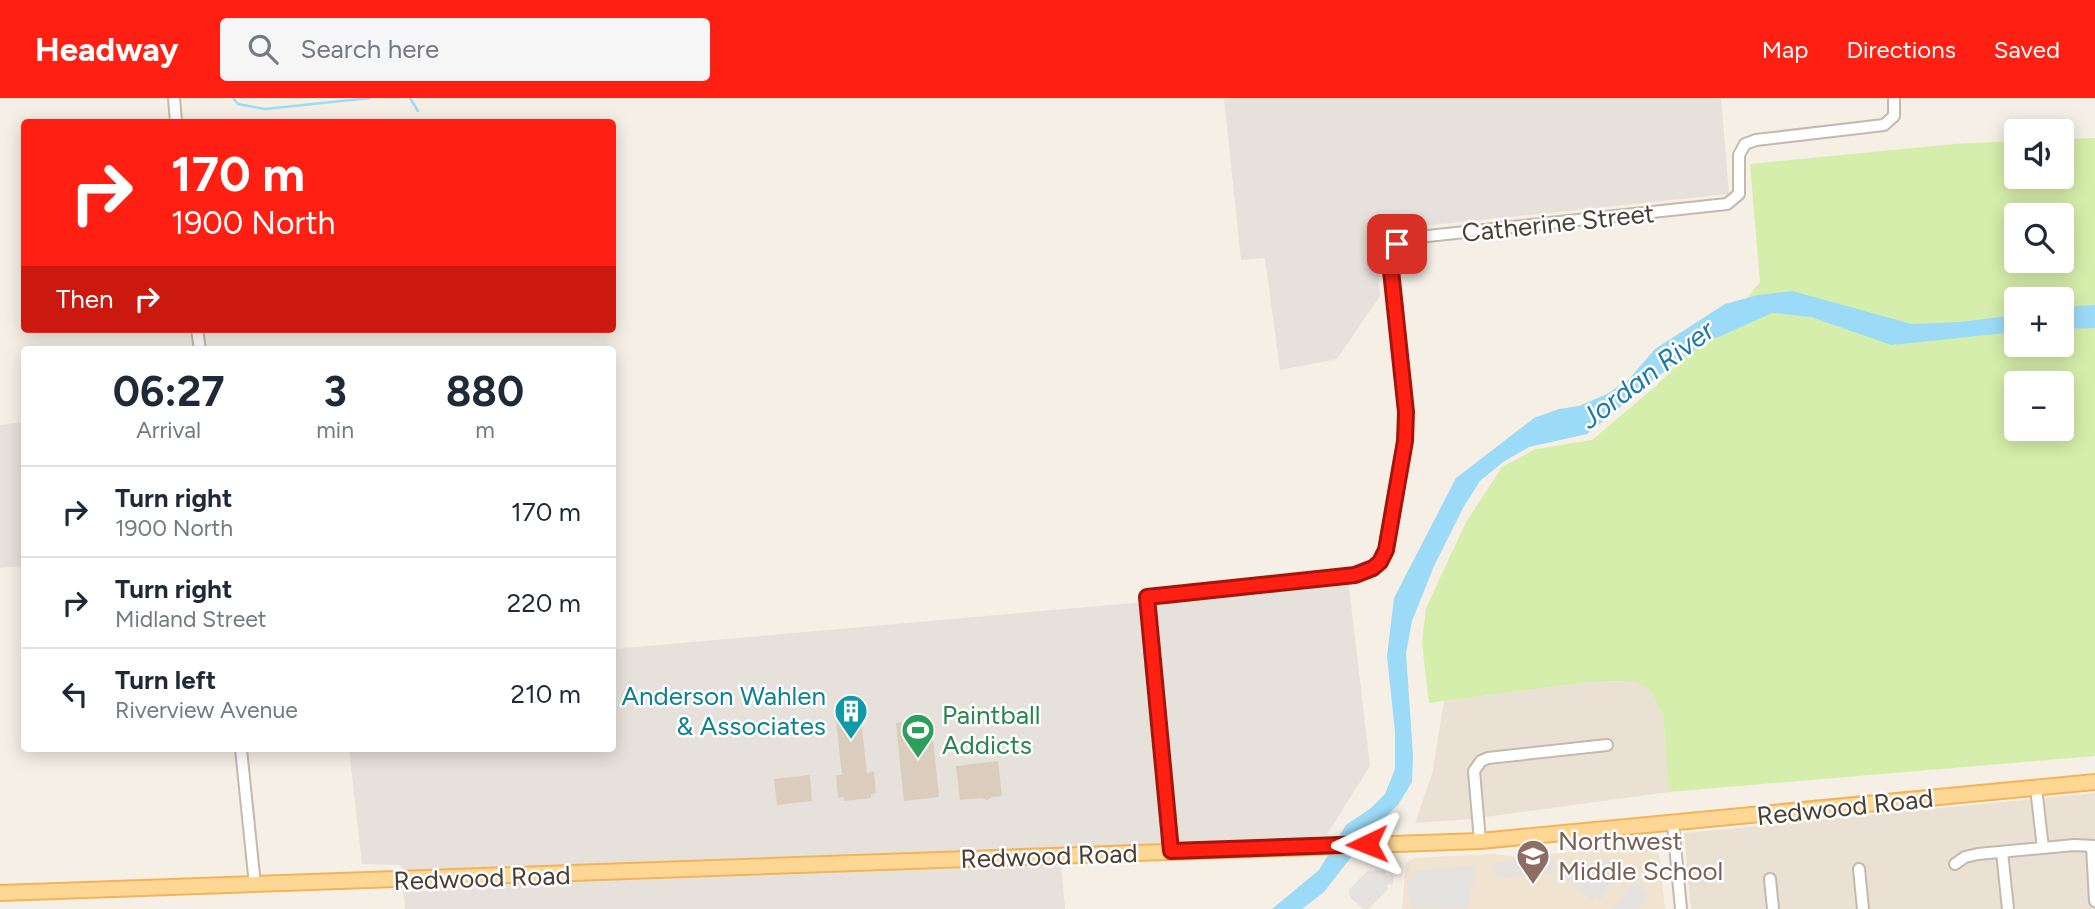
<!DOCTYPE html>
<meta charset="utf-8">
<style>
body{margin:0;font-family:Figtree,sans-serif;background:#f6f6f7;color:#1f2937;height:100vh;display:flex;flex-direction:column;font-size:26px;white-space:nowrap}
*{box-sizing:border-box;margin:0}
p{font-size:23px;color:#747a83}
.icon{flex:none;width:38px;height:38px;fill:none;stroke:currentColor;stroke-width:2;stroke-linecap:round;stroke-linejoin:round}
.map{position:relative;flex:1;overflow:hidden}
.drawer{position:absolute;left:21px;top:248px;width:595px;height:406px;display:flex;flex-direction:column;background:#fff;border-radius:7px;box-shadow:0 4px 18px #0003}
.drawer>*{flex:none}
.hud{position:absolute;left:21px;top:21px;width:595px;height:214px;border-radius:7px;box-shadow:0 4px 18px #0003;background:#ff2013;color:#fff;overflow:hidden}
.fabs{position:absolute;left:2004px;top:21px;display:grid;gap:14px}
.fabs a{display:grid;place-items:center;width:70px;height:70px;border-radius:7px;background:#fff;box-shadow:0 4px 18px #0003;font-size:35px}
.pin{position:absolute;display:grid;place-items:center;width:60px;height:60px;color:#fff;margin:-30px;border-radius:14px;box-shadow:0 4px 10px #0006}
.me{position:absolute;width:77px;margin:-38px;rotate:268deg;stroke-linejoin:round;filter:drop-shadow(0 0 5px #0008)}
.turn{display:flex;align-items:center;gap:24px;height:147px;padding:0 35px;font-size:32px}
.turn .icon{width:91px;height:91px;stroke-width:2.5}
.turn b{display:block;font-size:49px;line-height:60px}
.then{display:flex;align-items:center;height:66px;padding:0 35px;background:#0003;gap:14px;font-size:26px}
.eta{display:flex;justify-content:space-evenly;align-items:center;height:119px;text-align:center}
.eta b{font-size:42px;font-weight:700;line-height:49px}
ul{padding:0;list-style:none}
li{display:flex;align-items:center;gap:21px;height:91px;padding:0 35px;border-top:2px solid #e0e1e3}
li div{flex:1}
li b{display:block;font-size:26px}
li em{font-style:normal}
header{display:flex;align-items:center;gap:42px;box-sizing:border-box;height:98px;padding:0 35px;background:#ff2013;color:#fff}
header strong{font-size:33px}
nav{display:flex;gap:38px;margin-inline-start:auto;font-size:24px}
.search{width:490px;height:63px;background:#f6f6f7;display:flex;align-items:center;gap:18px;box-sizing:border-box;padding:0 24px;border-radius:7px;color:#747a83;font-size:26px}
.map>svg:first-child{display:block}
.residential{fill:#eae1d4}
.industrial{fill:#e7e1db}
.education{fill:#f0e3cf}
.green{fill:#d6eeab;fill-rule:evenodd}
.parking{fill:#e6e2df}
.water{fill:#9cdbf8}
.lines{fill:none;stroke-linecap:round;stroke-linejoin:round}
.stream{stroke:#9cdbf8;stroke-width:2.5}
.building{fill:#dbcdbd}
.minor-casing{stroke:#c5b9ab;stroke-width:14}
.major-casing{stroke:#f1b459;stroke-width:18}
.minor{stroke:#fff;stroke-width:10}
.major{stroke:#ffd795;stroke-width:14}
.route-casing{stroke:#a6150c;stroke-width:18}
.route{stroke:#ff2013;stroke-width:12}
.labels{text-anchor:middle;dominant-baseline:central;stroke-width:5;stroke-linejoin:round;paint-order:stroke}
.street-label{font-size:26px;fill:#493f35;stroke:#fff}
.culture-label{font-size:26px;fill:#0d838f;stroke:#fff;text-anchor:end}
.leisure-label{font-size:26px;fill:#27864d;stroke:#fff;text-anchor:start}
.education-label{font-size:26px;fill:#785e54;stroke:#fff;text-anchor:start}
.water-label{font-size:28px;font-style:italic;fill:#1f7aa7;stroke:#fff}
</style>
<header>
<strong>Headway</strong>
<div class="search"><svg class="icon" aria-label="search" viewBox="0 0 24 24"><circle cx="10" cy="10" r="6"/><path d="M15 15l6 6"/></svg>Search here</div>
<nav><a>Map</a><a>Directions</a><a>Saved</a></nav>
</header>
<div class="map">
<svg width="2095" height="811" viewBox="0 0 2095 811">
<rect width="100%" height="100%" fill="#f5efe6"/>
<g class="residential">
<polygon points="1632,583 1649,591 1663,617 1669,694 1470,721 1415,725 1432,676 1444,603 1590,584"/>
<polygon points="2095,695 2095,811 1691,811 1684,735"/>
</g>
<g class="industrial">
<polygon points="1224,0 1721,0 1729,96 1375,133 1380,198 1337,261 1280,272 1265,160 1241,162"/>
<polygon points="24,324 24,468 0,470 0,327"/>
<polygon points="1348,481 1370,668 1326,738 1060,753 1065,811 405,811 401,767 362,766 349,651 612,651 613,551 1144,504"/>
</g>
<polygon class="education" points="1651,747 1659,756 1665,811 1402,811 1406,765 1415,760 1491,756 1519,759"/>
<path class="green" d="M2095,40V658L1669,694L1663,617L1649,591L1632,583L1590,584L1429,605L1422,545L1426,510L1466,424L1502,369L1536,351L1592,342L1656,288L1686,257L1721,232L1760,184L1750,66L1954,46L2016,43V79H2062V41ZM2016,117H2062V163H2016ZM2016,201H2062V247H2016ZM2016,285H2062V331H2016Z"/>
<g class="parking">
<polygon points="1553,759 1556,775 1496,781 1494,765"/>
<polygon points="1606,761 1623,774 1601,801 1596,797 1592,802 1564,780 1578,764 1594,776"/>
<polygon points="1473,767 1474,781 1473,789 1470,789 1471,804 1468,806 1468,811 1410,810 1407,781 1414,780 1413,773"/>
<polygon points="1386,772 1386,777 1393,777 1393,786 1387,787 1388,791 1369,811 1363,811 1350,799 1349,792 1367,773"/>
<polygon points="1634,783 1650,796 1638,811 1615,811 1613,809"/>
</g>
<g class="water">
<polygon points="1792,193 1912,226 1960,224 2016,217 2016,234 1891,247 1811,219 1772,215 1712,242 1681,260 1587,336 1529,349 1503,364 1480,383 1463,410 1434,468 1412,523 1406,555 1413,658 1412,684 1398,707 1376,727 1324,794 1302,811 1272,811 1319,772 1346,727 1371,710 1385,696 1395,671 1395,634 1387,558 1394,500 1456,380 1534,320 1559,311 1579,308 1607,296 1629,281 1655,251 1725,206 1758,197"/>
<polygon points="2095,207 2095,230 2062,231 2062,209"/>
</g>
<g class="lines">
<g class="stream">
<polyline points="233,0 238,6 265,11 370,0"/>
<polyline points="410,0 418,13"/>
</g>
</g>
<g class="building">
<polygon points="860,612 867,675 874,673 876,695 871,696 871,700 844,703 844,699 838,700 836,677 842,677 835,614"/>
<polygon points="931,621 939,699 904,703 896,625"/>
<polygon points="998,663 1002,698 992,699 987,702 982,700 960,702 956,668"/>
<polygon points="810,677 812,703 777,707 774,681"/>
</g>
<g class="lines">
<defs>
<g id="minor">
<polyline points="174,0 176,24"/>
<polyline points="197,231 200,252"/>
<polyline points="241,651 255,787"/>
<polyline points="2036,690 2043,750"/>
<polyline points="1673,726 1681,811"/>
<polyline points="1480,743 1474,673 1481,663 1488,660 1607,647"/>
<polyline points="2092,748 2095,803"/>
<polyline points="1171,753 1147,499 1355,477 1373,470 1380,464 1386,452 1405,343 1406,314 1390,163 1397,146 1409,140 1727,106 1739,96 1739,57 1745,46 1756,42 1884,27 1894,18 1894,0"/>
<polyline points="2002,754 2008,811"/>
<polyline points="1955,766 1965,759 1978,756 2074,747 2095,748"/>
<polyline points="1859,771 1863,811"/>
<polyline points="1770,781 1773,811"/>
</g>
<polyline id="major" points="0,795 1480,743 2095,684"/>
</defs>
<use href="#minor" class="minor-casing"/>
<use href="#major" class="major-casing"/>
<use href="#minor" class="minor"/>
<use href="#major" class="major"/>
</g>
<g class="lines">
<defs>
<polyline id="route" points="1367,746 1171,753 1147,499 1355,477 1373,470 1380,464 1386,452 1405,343 1406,314 1390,163 1391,153 1397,146"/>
</defs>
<use href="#route" class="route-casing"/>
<use href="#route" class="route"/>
</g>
<defs>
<symbol id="building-pin" viewBox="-11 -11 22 30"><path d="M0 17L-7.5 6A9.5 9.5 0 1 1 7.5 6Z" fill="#0f9aa8" stroke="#fff"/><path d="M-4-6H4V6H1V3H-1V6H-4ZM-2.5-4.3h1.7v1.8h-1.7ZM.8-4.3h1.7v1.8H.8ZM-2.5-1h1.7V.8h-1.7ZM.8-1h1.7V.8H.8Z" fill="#fff"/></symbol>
<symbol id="stadium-pin" viewBox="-11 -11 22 30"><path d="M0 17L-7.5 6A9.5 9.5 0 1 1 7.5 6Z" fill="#2e9e5b" stroke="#fff"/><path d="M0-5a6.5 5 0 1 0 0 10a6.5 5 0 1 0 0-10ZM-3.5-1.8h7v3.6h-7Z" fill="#fff"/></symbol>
<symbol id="school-pin" viewBox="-11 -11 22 30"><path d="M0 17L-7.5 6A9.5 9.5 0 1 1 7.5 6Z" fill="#8d6e63" stroke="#fff"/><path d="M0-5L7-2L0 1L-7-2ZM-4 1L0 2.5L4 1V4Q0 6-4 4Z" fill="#fff"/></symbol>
</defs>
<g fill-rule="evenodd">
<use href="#building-pin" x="832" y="594" width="38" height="52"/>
<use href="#stadium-pin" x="899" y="613" width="38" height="52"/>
<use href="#school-pin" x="1514" y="739" width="38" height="52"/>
</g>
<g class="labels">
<g class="street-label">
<text transform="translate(1558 125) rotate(-6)">Catherine Street</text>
<text transform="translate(1845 709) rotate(-6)">Redwood Road</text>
<text transform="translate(1049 758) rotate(-2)">Redwood Road</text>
<text transform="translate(482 780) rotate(-2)">Redwood Road</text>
</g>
<g class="culture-label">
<text x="826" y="598">Anderson Wahlen<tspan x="826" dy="30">&amp; Associates</tspan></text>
</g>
<g class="leisure-label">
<text x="942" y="617">Paintball<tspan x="942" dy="30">Addicts</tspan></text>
</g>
<g class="education-label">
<text x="1558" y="743">Northwest<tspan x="1558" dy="30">Middle School</tspan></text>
</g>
<g class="water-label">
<text transform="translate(1647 276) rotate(-37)">Jordan River</text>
</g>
</g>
</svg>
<div class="fabs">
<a><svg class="icon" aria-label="sound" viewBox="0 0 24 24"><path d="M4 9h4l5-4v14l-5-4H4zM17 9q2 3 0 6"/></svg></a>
<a><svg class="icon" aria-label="search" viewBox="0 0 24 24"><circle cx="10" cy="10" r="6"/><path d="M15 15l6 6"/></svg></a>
<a>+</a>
<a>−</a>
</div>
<div class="pin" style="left:1397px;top:146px;background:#d93025"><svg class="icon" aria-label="arrive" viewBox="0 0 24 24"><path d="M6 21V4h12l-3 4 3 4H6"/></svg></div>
<svg class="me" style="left:1367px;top:746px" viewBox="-20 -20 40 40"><path d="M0-17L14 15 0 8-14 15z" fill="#ff2013" stroke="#fff" stroke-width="4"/></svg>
<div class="hud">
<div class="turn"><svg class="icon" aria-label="right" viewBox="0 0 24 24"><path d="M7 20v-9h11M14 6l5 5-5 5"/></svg><div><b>170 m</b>1900 North</div></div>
<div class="then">Then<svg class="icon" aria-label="right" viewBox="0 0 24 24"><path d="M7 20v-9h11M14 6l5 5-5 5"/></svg></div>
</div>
<section class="drawer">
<div class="eta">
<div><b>06:27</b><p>Arrival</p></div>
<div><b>3</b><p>min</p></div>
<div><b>880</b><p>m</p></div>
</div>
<ul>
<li><svg class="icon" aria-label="right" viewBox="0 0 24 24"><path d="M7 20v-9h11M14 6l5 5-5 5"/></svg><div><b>Turn right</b><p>1900 North</p></div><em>170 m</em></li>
<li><svg class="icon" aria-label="right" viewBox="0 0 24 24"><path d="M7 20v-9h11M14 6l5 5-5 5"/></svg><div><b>Turn right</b><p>Midland Street</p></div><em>220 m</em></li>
<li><svg class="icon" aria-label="left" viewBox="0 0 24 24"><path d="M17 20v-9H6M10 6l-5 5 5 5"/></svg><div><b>Turn left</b><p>Riverview Avenue</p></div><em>210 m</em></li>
</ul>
</section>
</div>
